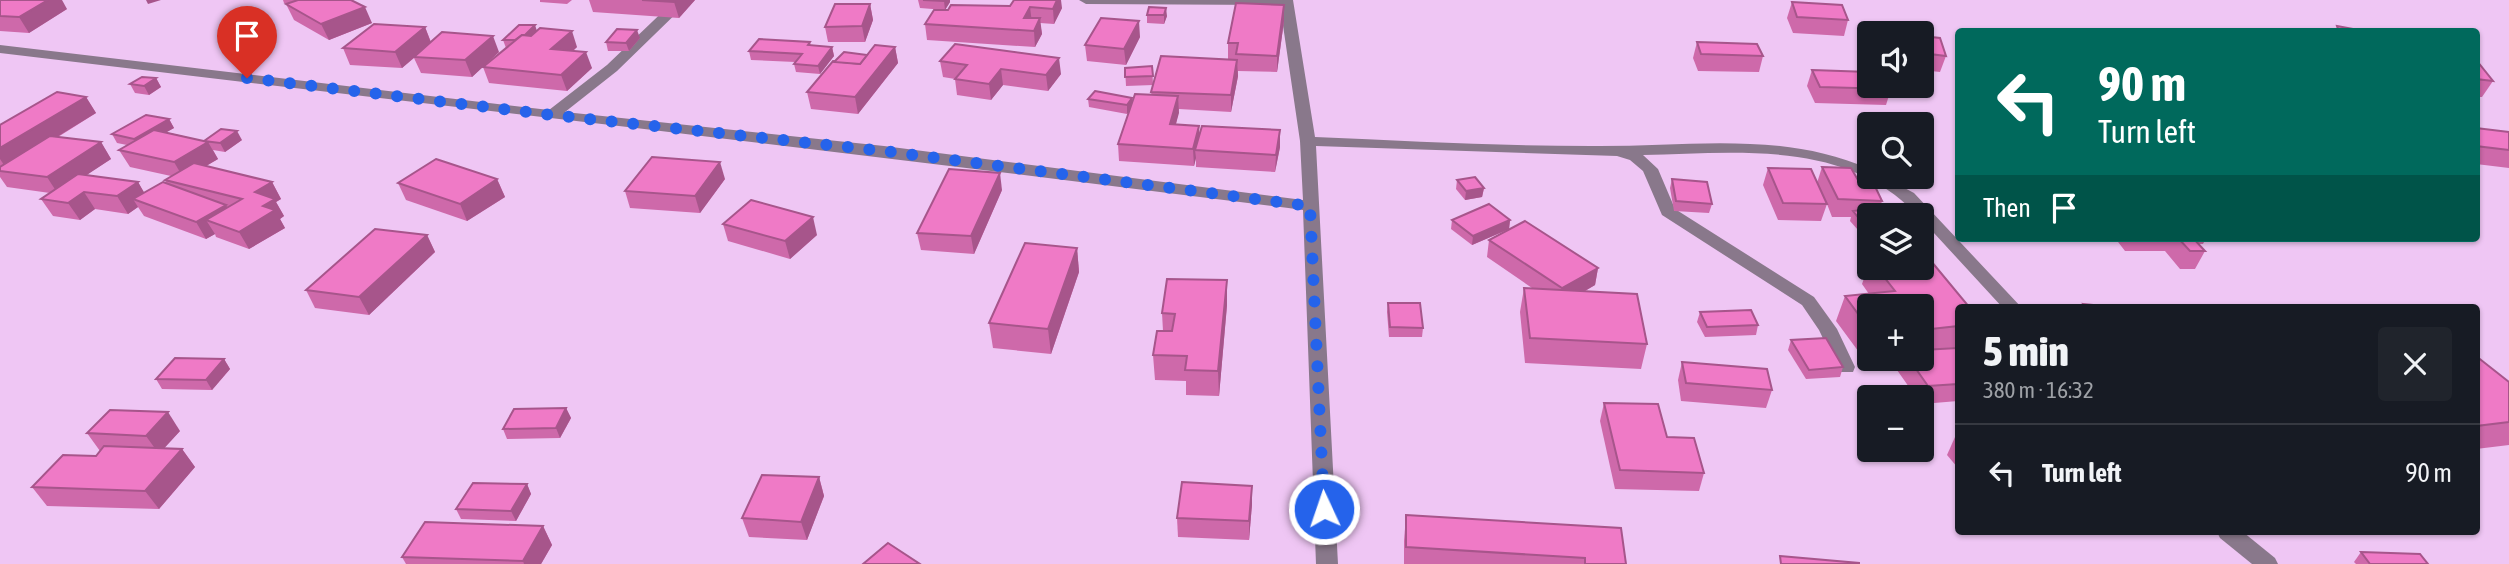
<!DOCTYPE html>
<meta charset="utf-8">
<style>
body{margin:0;font-family:"Asap Condensed",sans-serif;background:#20242c;color:#f1f3f6;height:100vh;display:flex;flex-direction:column;font-size:26px;white-space:nowrap}
*{box-sizing:border-box;margin:0}
p{font-size:23px;color:#9ea1a6}
.icon{flex:none;width:38px;height:38px;fill:none;stroke:currentColor;stroke-width:2;stroke-linecap:round;stroke-linejoin:round}
.map{position:relative;flex:1;overflow:hidden}
.sheet{position:absolute;left:1955px;top:304px;width:525px;height:231px;display:flex;flex-direction:column;background:#171b24;border-radius:7px;box-shadow:0 2px 5px #0004}
.sheet>*{flex:none}
.top-card{position:absolute;left:1955px;top:28px;width:525px;height:214px;border-radius:7px;box-shadow:0 2px 5px #0004;background:#00695c;color:#fff;overflow:hidden}
.fabs{position:absolute;left:1857px;top:21px;display:grid;gap:14px}
.fabs a{display:grid;place-items:center;width:77px;height:77px;border-radius:7px;background:#171b24;box-shadow:0 2px 5px #0004;font-size:35px}
.pin{position:absolute;display:grid;place-items:center;width:60px;height:60px;color:#fff;margin:-72px -30px;border-radius:50% 50% 50% 0;rotate:-45deg;box-shadow:0 0 7px #0007}
.pin .icon{rotate:45deg}
.me{position:absolute;width:77px;margin:-38px;rotate:357deg;stroke-linejoin:round;filter:drop-shadow(0 0 5px #0008)}
.turn{display:flex;align-items:center;gap:24px;height:147px;padding:0 28px;font-size:32px}
.turn .icon{width:91px;height:91px;stroke-width:2.5}
.turn b{display:block;font-size:49px;line-height:60px}
.then{display:flex;align-items:center;height:66px;padding:0 28px;background:#0003;gap:14px;font-size:26px}
.round{display:grid;place-items:center;flex:none;width:74px;height:74px;border-radius:7px;background:#20242c}
.headline{display:flex;align-items:center;justify-content:space-between;height:119px;padding:0 28px}
h1{font-size:42px;font-weight:800;line-height:52px}
ul{padding:0;list-style:none}
li{display:flex;align-items:center;gap:21px;height:98px;padding:0 28px;border-top:2px solid #363941}
li div{flex:1}
li b{display:block;font-size:26px}
li em{font-style:normal}
.map>svg:first-child{display:block}
.lines{fill:none;stroke-linecap:round;stroke-linejoin:round}
.minor{fill:#89788b;fill-rule:evenodd}
.wall{fill:#ce69aa}
.shaded-wall{fill:#a7558b}
.building{fill:#ef7ac6;stroke:#a7558b;stroke-width:2}
.route{stroke:#2563eb;stroke-width:12;stroke-dasharray:0 21.6}
</style>
<div class="map">
<svg width="2509" height="564" viewBox="0 0 2509 564">
<rect width="100%" height="100%" fill="#efc6f4"/>
<g class="lines">
<g class="minor">
<path d="M675,0H690L617,71L565,112L884,146L1303,200L1300,141L1280,5L1086,4L1079,0H1293L1315,137C1407,141 1499,146 1591,146C1685,147 1781,130 1869,169V177H1884L1914,193L2022,308H2003L1922,220V215H1917C1847,139 1736,153 1643,155L1658,169L1675,209L1814,297L1837,329L1855,367L1853,372H1839L1819,330L1802,305L1662,215L1643,171L1630,160L1617,156L1316,146L1338,564H1316L1303,210C869,154 434,105 0,53V45L549,110L607,65Z"/>
<polygon points="2217,532 2243,532 2275,558 2278,564 2252,564 2220,538"/>
</g>
</g>
<g class="wall">
<polygon points="0,0 67,9 29,33 0,31"/>
<polygon points="283,0 351,0 372,23 329,40 294,20 286,4 287,4 284,3"/>
<polygon points="540,0 572,0 567,4 540,2"/>
<polygon points="589,0 695,0 679,18 593,12"/>
<polygon points="918,0 950,0 950,2 945,10 920,8"/>
<polygon points="1792,2 1848,20 1844,36 1793,33 1787,18"/>
<polygon points="870,4 873,20 865,42 828,42 825,27"/>
<polygon points="951,5 1062,8 1054,24 1040,23 1042,34 1035,47 927,40 925,24 948,10"/>
<polygon points="1147,15 1167,16 1164,24 1147,23"/>
<polygon points="1284,21 1277,72 1238,71 1238,76 1231,112 1179,109 1176,124 1200,134 1280,130 1280,147 1275,172 1196,167 1196,158 1194,166 1119,161 1118,144 1129,112 1127,114 1089,107 1088,99 1132,98 1132,102 1151,95 1153,85 1126,86 1125,68 1152,66 1153,84 1236,60 1228,59 1228,43"/>
<polygon points="425,27 431,42 499,52 472,77 421,73 414,58 402,68 350,65 343,48"/>
<polygon points="537,30 577,47 573,51 592,68 567,91 489,83 483,67 506,48 503,40"/>
<polygon points="1922,36 1946,56 1940,72 1922,70"/>
<polygon points="1140,37 1126,65 1087,61 1085,45"/>
<polygon points="640,38 629,51 608,51 606,42"/>
<polygon points="810,42 811,46 832,47 834,56 820,74 796,72 794,64 795,62 751,60 749,51"/>
<polygon points="1697,42 1763,56 1759,72 1698,71 1693,58"/>
<polygon points="895,47 898,63 858,114 811,109 807,92 834,62 867,55"/>
<polygon points="940,61 1061,74 1048,91 1003,85 991,100 957,95 955,79 943,77"/>
<polygon points="2476,61 2493,81 2482,97 2476,97"/>
<polygon points="1812,70 1891,89 1886,105 1815,103 1807,86"/>
<polygon points="156,78 161,87 149,95 135,93 130,84"/>
<polygon points="86,97 96,113 58,137 101,142 111,159 86,175 138,182 144,193 167,184 165,180 171,176 130,167 119,150 127,145 117,143 112,134 169,119 174,128 166,132 204,141 242,140 225,152 213,150 218,159 206,166 272,182 281,199 276,202 284,216 280,219 285,228 249,249 216,237 215,234 206,239 144,216 138,207 128,214 95,209 80,220 53,216 41,199 50,193 7,187 0,177 0,125"/>
<polygon points="2476,128 2509,132 2509,168 2476,164"/>
<polygon points="1822,167 1858,180 1882,201 1879,211 1869,215 1869,229 1858,230 1850,221 1851,217 1832,217 1827,204 1821,221 1778,220 1763,185 1768,168 1817,183"/>
<polygon points="497,179 505,197 467,221 406,200 398,183"/>
<polygon points="725,179 700,213 630,208 625,191"/>
<polygon points="1672,179 1712,204 1709,213 1674,211 1670,188"/>
<polygon points="1457,180 1484,188 1482,197 1465,200 1456,189"/>
<polygon points="1002,190 974,254 921,250 917,233"/>
<polygon points="1452,220 1510,220 1509,229 1598,268 1595,285 1585,291 1647,344 1641,369 1525,363 1520,312 1524,288 1532,288 1487,257 1489,240 1507,230 1472,245 1451,229"/>
<polygon points="723,224 817,235 790,259 728,241"/>
<polygon points="427,235 435,252 369,315 315,308 306,290"/>
<polygon points="2115,238 2206,238 2203,244 2198,244 2205,251 2195,269 2180,269 2165,251 2125,251"/>
<polygon points="1077,248 1079,272 1051,354 993,348 989,323"/>
<polygon points="1869,264 1869,268 1922,268 1958,308 1958,401 1922,404 1922,397 1916,397 1897,370 1901,359 1922,359 1922,306 1869,306 1869,359 1864,359 1836,321 1845,296 1869,294 1862,284"/>
<polygon points="1388,303 1423,328 1422,337 1389,337 1387,312"/>
<polygon points="1227,305 1219,396 1186,395 1186,381 1155,380 1153,355 1163,331 1162,313"/>
<polygon points="1700,312 1758,325 1756,335 1705,337 1697,322"/>
<polygon points="1791,340 1843,367 1840,377 1806,379 1788,350"/>
<polygon points="2476,356 2509,382 2509,445 2476,449"/>
<polygon points="224,359 230,369 212,390 162,389 156,379"/>
<polygon points="1682,362 1772,390 1766,408 1681,401 1678,380"/>
<polygon points="1604,403 1667,437 1704,473 1699,491 1615,489 1600,421"/>
<polygon points="566,408 571,418 560,438 507,439 503,429"/>
<polygon points="180,431 164,448 182,449 195,467 159,509 47,506 32,487 96,456 100,451 87,433"/>
<polygon points="1958,436 1958,468 1947,455 1955,437"/>
<polygon points="819,477 824,496 807,540 749,537 742,518"/>
<polygon points="527,484 531,494 516,521 461,519 456,509"/>
<polygon points="1252,504 1249,540 1178,537 1177,518"/>
<polygon points="1406,515 1626,564 1404,564 1404,541"/>
<polygon points="543,526 552,545 541,564 406,564 402,557"/>
<polygon points="2361,552 2428,564 2356,564 2354,562"/>
</g>
<g class="shaded-wall">
<polygon points="48,0 62,0 67,9 29,33 19,17"/>
<polygon points="146,0 161,0 148,4"/>
<polygon points="676,0 695,0 679,18 674,2"/>
<polygon points="945,0 950,0 950,2 945,10 944,1"/>
<polygon points="1057,0 1061,0 1062,8 1054,24 1053,9"/>
<polygon points="870,4 873,20 865,42 862,26"/>
<polygon points="1284,5 1284,21 1277,72 1277,56"/>
<polygon points="365,7 372,23 329,40 321,24"/>
<polygon points="1030,7 1032,23 1024,18"/>
<polygon points="1166,8 1167,16 1164,24 1164,15"/>
<polygon points="1040,18 1042,34 1035,47 1034,31"/>
<polygon points="1139,21 1140,37 1126,65 1124,49"/>
<polygon points="535,25 538,34 519,41"/>
<polygon points="425,27 431,43 402,68 395,52"/>
<polygon points="637,30 640,38 629,51 626,43"/>
<polygon points="572,31 577,47 557,65 551,49"/>
<polygon points="493,36 499,52 472,77 465,60"/>
<polygon points="832,47 834,56 820,74 818,66"/>
<polygon points="895,47 898,63 858,114 855,97"/>
<polygon points="586,52 592,68 567,91 561,75"/>
<polygon points="1059,58 1061,74 1048,91 1046,75"/>
<polygon points="1237,60 1238,76 1231,112 1231,95"/>
<polygon points="1001,69 1003,85 991,100 989,84"/>
<polygon points="156,78 161,87 149,95 144,86"/>
<polygon points="1178,96 1179,113 1171,141 1170,124"/>
<polygon points="86,97 96,113 6,168 0,159 0,148"/>
<polygon points="1132,98 1133,107 1127,114 1127,105"/>
<polygon points="169,119 174,128 139,148 134,139"/>
<polygon points="1199,126 1200,143 1195,150 1196,158 1194,166 1193,149"/>
<polygon points="1280,130 1280,147 1275,172 1276,155"/>
<polygon points="237,131 242,140 225,152 220,143"/>
<polygon points="101,142 111,159 58,194 47,177"/>
<polygon points="208,142 218,159 184,179 174,162"/>
<polygon points="720,162 725,179 700,213 695,196"/>
<polygon points="1000,173 1002,190 974,254 971,236"/>
<polygon points="497,179 505,197 467,221 460,204"/>
<polygon points="138,182 148,199 133,199 138,207 128,214 117,196"/>
<polygon points="272,182 281,199 276,202 284,216 280,219 285,228 249,249 239,232 255,192"/>
<polygon points="1484,188 1482,197 1465,200 1466,191"/>
<polygon points="84,192 95,209 80,220 68,203"/>
<polygon points="226,205 235,222 206,220 215,234 206,239 196,222"/>
<polygon points="813,217 817,235 790,259 785,241"/>
<polygon points="1510,220 1509,229 1472,245 1473,236"/>
<polygon points="427,235 435,252 369,315 359,297"/>
<polygon points="1077,248 1079,272 1051,354 1048,329"/>
<polygon points="1598,268 1595,285 1559,306 1562,288"/>
<polygon points="1227,280 1227,305 1219,396 1218,371"/>
<polygon points="224,359 230,369 212,390 206,380"/>
<polygon points="566,408 571,418 560,438 556,428"/>
<polygon points="168,412 180,431 159,454 146,436"/>
<polygon points="182,449 195,467 159,509 145,491"/>
<polygon points="819,477 824,496 807,540 801,522"/>
<polygon points="527,484 531,494 516,521 511,511"/>
<polygon points="1252,486 1252,504 1249,540 1249,521"/>
<polygon points="543,526 552,545 541,564 524,564 523,561"/>
</g>
<g class="building">
<polygon points="0,0 48,0 19,17 0,16"/>
<polygon points="298,0 351,0 365,7 321,24 286,4"/>
<polygon points="642,0 676,0 674,2"/>
<polygon points="923,0 945,0 944,1"/>
<polygon points="1014,0 1057,0 1053,9 1030,7 1024,18 1040,18 1034,31 925,24 934,10 948,10 951,5 1010,6"/>
<polygon points="1792,2 1842,5 1848,20 1797,17"/>
<polygon points="1236,3 1284,5 1277,56 1236,54 1238,43 1228,43"/>
<polygon points="835,4 870,4 862,26 825,27"/>
<polygon points="1149,7 1166,8 1164,15 1147,15"/>
<polygon points="1101,18 1139,21 1124,49 1085,45"/>
<polygon points="374,24 425,27 395,52 343,48"/>
<polygon points="519,25 535,25 525,35 522,35 515,40 503,40"/>
<polygon points="2337,26 2369,32 2339,32"/>
<polygon points="540,28 572,31 551,49 586,52 561,75 483,67 522,35 531,36"/>
<polygon points="617,29 637,30 626,43 606,42"/>
<polygon points="442,32 493,36 465,60 414,57"/>
<polygon points="1922,36 1940,38 1946,56 1922,53"/>
<polygon points="759,39 810,42 808,45 832,47 818,66 794,64 802,54 749,51"/>
<polygon points="1697,42 1757,44 1763,56 1701,54"/>
<polygon points="955,44 1059,58 1046,75 1001,69 989,84 955,79 967,65 940,61"/>
<polygon points="875,45 895,47 855,97 807,92 833,61 860,64"/>
<polygon points="844,52 867,55 860,64 834,62"/>
<polygon points="1161,56 1237,60 1231,95 1151,92"/>
<polygon points="2476,61 2477,61 2493,81 2476,79"/>
<polygon points="1152,66 1153,76 1125,77 1125,68"/>
<polygon points="1812,70 1869,72 1869,86 1889,86 1891,89 1820,87"/>
<polygon points="142,77 156,78 144,86 130,84"/>
<polygon points="1095,91 1132,98 1127,105 1088,99"/>
<polygon points="57,92 86,97 0,148 0,125"/>
<polygon points="1135,94 1178,96 1170,124 1199,126 1193,149 1118,144"/>
<polygon points="146,115 169,119 134,139 112,134"/>
<polygon points="1202,126 1280,130 1276,155 1195,150"/>
<polygon points="2476,128 2509,132 2509,150 2476,146"/>
<polygon points="221,129 237,131 220,143 204,141"/>
<polygon points="154,130 208,142 174,162 119,150"/>
<polygon points="50,136 101,142 47,177 0,171 0,167"/>
<polygon points="652,157 720,162 695,196 625,191"/>
<polygon points="436,159 497,179 460,204 398,183"/>
<polygon points="194,163 272,182 255,192 275,199 263,206 275,210 239,232 206,220 242,199 165,180"/>
<polygon points="1822,167 1851,168 1858,180 1872,180 1882,201 1838,199"/>
<polygon points="1768,168 1811,169 1827,204 1783,203"/>
<polygon points="949,169 1000,173 971,236 917,233"/>
<polygon points="78,174 138,182 117,196 84,192 68,203 41,199"/>
<polygon points="1475,177 1484,188 1466,191 1457,180"/>
<polygon points="1672,179 1707,182 1712,204 1676,201"/>
<polygon points="163,182 226,205 196,222 133,199"/>
<polygon points="751,200 813,217 785,241 723,224"/>
<polygon points="1489,204 1510,220 1473,236 1452,220"/>
<polygon points="1876,208 1882,215 1869,215 1869,220 1861,221 1853,211"/>
<polygon points="1525,221 1598,268 1562,288 1489,240"/>
<polygon points="375,229 427,235 359,297 306,290"/>
<polygon points="2178,238 2193,238 2205,251 2190,251"/>
<polygon points="1025,243 1077,248 1048,329 989,323"/>
<polygon points="1926,255 1970,308 1958,308 1958,326 1922,330 1922,306 1869,306 1869,329 1845,296 1895,291 1877,268 1922,268 1922,256"/>
<polygon points="1167,279 1227,280 1218,371 1185,370 1187,356 1153,355 1157,331 1172,331 1175,314 1162,313"/>
<polygon points="1524,288 1637,294 1647,344 1530,338"/>
<polygon points="1388,303 1420,303 1423,328 1390,327"/>
<polygon points="2083,304 2124,308 2125,308 2085,308"/>
<polygon points="1751,310 1758,325 1707,327 1700,312"/>
<polygon points="1826,338 1843,367 1809,370 1791,340"/>
<polygon points="1958,348 1958,384 1928,386 1909,359 1922,359 1922,350"/>
<polygon points="2476,356 2509,382 2509,422 2476,426"/>
<polygon points="175,358 224,359 206,380 156,379"/>
<polygon points="1682,362 1767,369 1772,390 1686,383"/>
<polygon points="1604,403 1658,404 1667,437 1694,438 1704,473 1620,470"/>
<polygon points="566,408 556,428 503,429 514,409"/>
<polygon points="110,410 168,412 146,436 87,433"/>
<polygon points="104,446 182,449 145,491 32,487 63,455 96,456"/>
<polygon points="762,475 819,477 801,522 742,518"/>
<polygon points="1182,482 1252,486 1249,521 1177,518"/>
<polygon points="473,483 527,484 511,511 456,509"/>
<polygon points="1406,515 1621,528 1626,564 1585,564 1585,558 1406,547"/>
<polygon points="425,522 543,526 523,561 402,557"/>
<polygon points="888,543 920,564 863,564"/>
<polygon points="2361,552 2420,554 2428,564 2370,564"/>
<polygon points="1780,556 1859,563 1859,564 1781,564"/>
</g>
<g class="lines">
<polyline class="route" points="247,78 552,115 884,151 1310,206 1324,509"/>
</g>
</svg>
<div class="fabs">
<a><svg class="icon" aria-label="sound" viewBox="0 0 24 24"><path d="M4 9h4l5-4v14l-5-4H4zM17 9q2 3 0 6"/></svg></a>
<a><svg class="icon" aria-label="search" viewBox="0 0 24 24"><circle cx="10" cy="10" r="6"/><path d="M15 15l6 6"/></svg></a>
<a><svg class="icon" aria-label="layers" viewBox="0 0 24 24"><path d="M12 4l9 5-9 5-9-5zM3 14l9 5 9-5"/></svg></a>
<a>+</a>
<a>−</a>
</div>
<div class="pin" style="left:247px;top:78px;background:#d93025"><svg class="icon" aria-label="arrive" viewBox="0 0 24 24"><path d="M6 21V4h12l-3 4 3 4H6"/></svg></div>
<svg class="me" style="left:1324px;top:509px" viewBox="-20 -20 40 40"><circle r="17" fill="#2563eb" stroke="#fff" stroke-width="3"/><path d="M0-11L8 9 0 5-8 9z" fill="#fff"/></svg>
<div class="top-card">
<div class="turn"><svg class="icon" aria-label="left" viewBox="0 0 24 24"><path d="M17 20v-9H6M10 6l-5 5 5 5"/></svg><div><b>90 m</b>Turn left</div></div>
<div class="then">Then<svg class="icon" aria-label="arrive" viewBox="0 0 24 24"><path d="M6 21V4h12l-3 4 3 4H6"/></svg></div>
</div>
<section class="sheet">
<div class="headline"><div><h1>5 min</h1><p>380 m · 16:32</p></div><a class="round"><svg class="icon" aria-label="close" viewBox="0 0 24 24"><path d="M6 6l12 12M18 6L6 18"/></svg></a></div>
<ul>
<li><svg class="icon" aria-label="left" viewBox="0 0 24 24"><path d="M17 20v-9H6M10 6l-5 5 5 5"/></svg><div><b>Turn left</b></div><em>90 m</em></li>
</ul>
</section>
</div>
